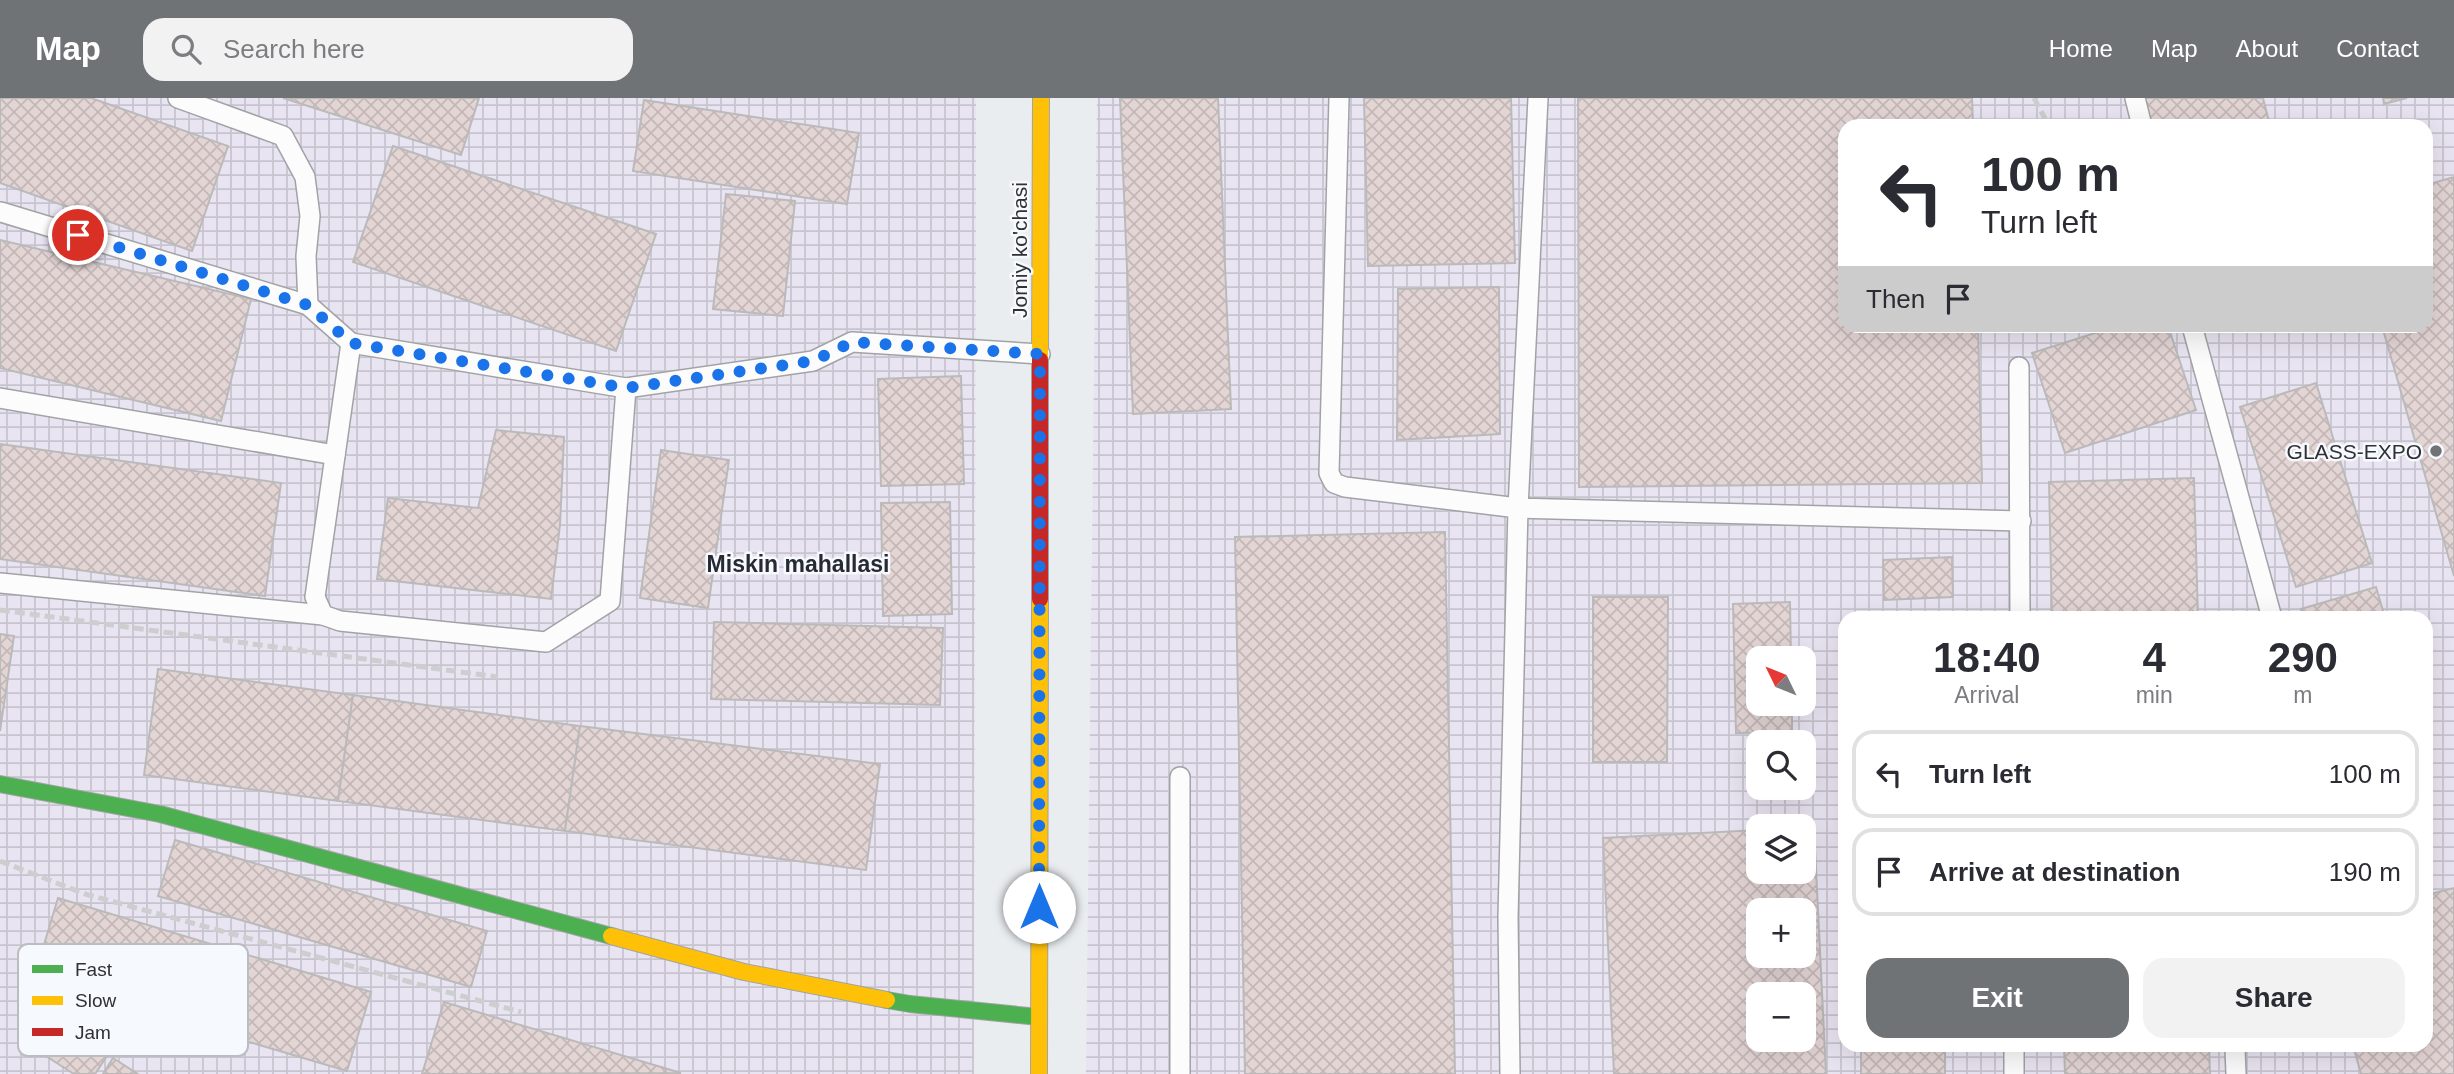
<!DOCTYPE html>
<meta charset="utf-8">
<style>
body{margin:0;font-family:Arial,sans-serif;background:#f2f2f3;color:#2b2b33;height:100vh;display:flex;flex-direction:column;font-size:26px;white-space:nowrap}
*{box-sizing:border-box;margin:0}
p{font-size:23px;color:#7c7c81}
.icon{flex:none;width:38px;height:38px;fill:none;stroke:currentColor;stroke-width:2;stroke-linecap:round;stroke-linejoin:round}
.map{position:relative;flex:1;overflow:hidden}
.panel{position:absolute;left:1838px;top:513px;width:595px;height:441px;display:flex;flex-direction:column;background:#fff;border-radius:21px;box-shadow:0 7px 28px #0002}
.panel>*{flex:none}
.banner{position:absolute;left:1838px;top:21px;width:595px;height:214px;border-radius:21px;box-shadow:0 7px 28px #0002;background:#fff;color:#2b2b33;overflow:hidden}
.needle{width:46px;rotate:313deg}
.tools{position:absolute;left:1746px;top:548px;display:grid;gap:14px}
.tools a{display:grid;place-items:center;width:70px;height:70px;border-radius:14px;background:#fff;box-shadow:0 7px 28px #0002;font-size:35px}
.pin{position:absolute;display:grid;place-items:center;width:60px;height:60px;color:#fff;margin:-30px;border:4px solid #fff;border-radius:50%;box-shadow:0 2px 7px #0007}
.me{position:absolute;width:77px;margin:-38px;rotate:0deg;stroke-linejoin:round;filter:drop-shadow(0 0 5px #0008)}
.turn{display:flex;align-items:center;gap:24px;height:147px;padding:0 28px;font-size:32px}
.turn .icon{width:91px;height:91px;stroke-width:2.5}
.turn b{display:block;font-size:49px;line-height:60px}
.then{display:flex;align-items:center;height:66px;padding:0 28px;background:#0003;gap:14px;font-size:26px}
.eta{display:flex;justify-content:space-evenly;align-items:center;height:119px;text-align:center}
.eta b{font-size:42px;font-weight:600;line-height:49px}
.primary-button{display:flex;gap:14px;margin-top:auto;padding:14px 28px}
.primary-button a{flex:1;height:80px;border-radius:21px;background:#707376;color:#fff;font-size:28px;font-weight:600;line-height:80px;text-align:center}
.primary-button a+a{background:#f2f2f3;color:#2b2b33}
ul{padding:0;list-style:none}
li{display:flex;align-items:center;gap:21px;height:88px;margin:0 14px 10px;padding:0 14px;border:4px solid #e1e1e2;border-radius:21px}
li div{flex:1}
li b{display:block;font-size:26px}
li em{font-style:normal}
header{display:flex;align-items:center;gap:42px;box-sizing:border-box;height:98px;padding:0 35px;background:#707376;color:#fff}
header strong{font-size:33px}
nav{display:flex;gap:38px;margin-inline-start:auto;font-size:24px}
.search{width:490px;height:63px;background:#f2f2f3;display:flex;align-items:center;gap:18px;box-sizing:border-box;padding:0 24px;border-radius:21px;color:#7c7c81;font-size:26px}
.map>svg:first-child{display:block}
.industrial{fill:url(#industrial-grid);fill-rule:evenodd}
.building{fill:url(#building-cross-hatch);stroke:#bbbabb;stroke-width:2;fill-rule:evenodd}
.lines{fill:none;stroke-linecap:round;stroke-linejoin:round}
.lane-casing{stroke:#a1a3a6;stroke-width:22}
.fast-casing{stroke:#a1a3a6;stroke-width:18}
.slow-casing{stroke:#a1a3a6;stroke-width:18}
.jam-casing{stroke:#a1a3a6;stroke-width:18}
.lane{stroke:#fcfcfd;stroke-width:19}
.fast{stroke:#4caf50;stroke-width:16}
.slow{stroke:#ffc107;stroke-width:16}
.jam{stroke:#c62828;stroke-width:16}
.rail{stroke:#cdced0;stroke-width:5;stroke-dasharray:10 5;stroke-linecap:butt}
.route{stroke:#1a73e8;stroke-width:12;stroke-dasharray:0 21.6}
.poi-dot{fill:#707376;stroke:#f6f9fe;stroke-width:2.5}
.labels{text-anchor:middle;dominant-baseline:central;stroke-width:5;stroke-linejoin:round;paint-order:stroke}
.street-label{font-size:21px;fill:#2f3134;stroke:#f6f9fe}
.poi-label{font-size:21px;fill:#2f3134;stroke:#f6f9fe;text-anchor:end}
.neighbourhood-label{font-size:23px;font-weight:bold;fill:#272a30;stroke:#f6f9fe}
.key{fill:#f6f9fe;stroke:#babdc1;stroke-width:2}
.key-label{font-size:19px;fill:#2f3134}
</style>
<header>
<strong>Map</strong>
<div class="search"><svg class="icon" aria-label="search" viewBox="0 0 24 24"><circle cx="10" cy="10" r="6"/><path d="M15 15l6 6"/></svg>Search here</div>
<nav><a>Home</a><a>Map</a><a>About</a><a>Contact</a></nav>
</header>
<div class="map">
<svg width="2454" height="976" viewBox="0 0 2454 976">
<defs>
<pattern id="industrial-grid" width="8" height="8" patternUnits="userSpaceOnUse" patternTransform="scale(1.75)"><rect width="8" height="8" fill="#e9e4f1"/><path d="M0 4h8M4 0v8" fill="none" stroke="#c8c4cf"/></pattern>
<pattern id="building-cross-hatch" width="8" height="8" patternUnits="userSpaceOnUse" patternTransform="scale(1.75)"><rect width="8" height="8" fill="#e4d5d5"/><path d="M0 0l8 8M0 8l8-8" fill="none" stroke="#c4b7b7"/></pattern>
</defs>
<rect width="100%" height="100%" fill="#eaedf0"/>
<g class="industrial">
<polygon points="0,0 976,0 974,976 0,976"/>
<path d="M1097,0H2454V976H1086ZM1844,28H2426V228H1844ZM1844,520H2426V947H1844ZM1759,560H1804V606H1759ZM1759,644H1804V690H1759ZM1759,728H1804V774H1759ZM1759,812H1804V858H1759ZM1759,896H1804V942H1759Z"/>
</g>
<g class="building">
<polygon points="0,0 91,0 228,48 192,153 0,85"/>
<polygon points="283,0 479,0 461,57"/>
<polygon points="1120,0 1218,0 1231,311 1133,316"/>
<polygon points="1364,0 1511,0 1515,165 1368,168"/>
<polygon points="1578,0 1972,0 1973,28 1844,28 1844,228 1978,228 1982,385 1579,389"/>
<polygon points="2143,0 2263,0 2270,28 2150,28"/>
<polygon points="2383,0 2407,0 2384,6"/>
<polygon points="644,2 859,35 847,106 633,73"/>
<polygon points="393,48 656,136 616,253 353,164"/>
<polygon points="2454,79 2454,478 2382,228 2426,228 2426,87"/>
<polygon points="726,96 795,103 783,218 713,211"/>
<polygon points="0,142 251,201 221,323 0,270"/>
<polygon points="1499,189 1500,336 1397,342 1398,191"/>
<polygon points="2117,228 2168,228 2196,312 2065,355 2032,255"/>
<polygon points="961,278 964,386 881,388 878,281"/>
<polygon points="2316,285 2372,465 2296,489 2240,309"/>
<polygon points="496,332 564,339 560,427 551,501 377,481 388,400 478,410"/>
<polygon points="0,346 281,385 265,498 0,461"/>
<polygon points="661,352 729,362 708,510 640,500"/>
<polygon points="2194,380 2198,520 2052,520 2049,384"/>
<polygon points="950,404 952,516 883,518 881,405"/>
<polygon points="1445,434 1455,976 1245,976 1235,439"/>
<polygon points="1952,459 1953,499 1884,502 1883,462"/>
<polygon points="2376,489 2385,520 2303,520 2301,511"/>
<polygon points="1593,499 1668,499 1667,664 1593,664"/>
<polygon points="1790,504 1791,560 1759,560 1759,606 1792,606 1792,634 1736,635 1733,506"/>
<polygon points="714,524 943,530 940,607 711,601"/>
<polygon points="0,536 14,538 0,633"/>
<polygon points="158,571 353,597 338,703 144,677"/>
<polygon points="353,597 580,628 565,733 338,703"/>
<polygon points="580,628 880,666 866,772 565,733"/>
<path d="M1804,730H1814L1826,976H1614L1603,740L1759,732V774H1804ZM1759,812H1804V858H1759ZM1759,896H1804V942H1759Z"/>
<polygon points="175,742 487,833 471,889 158,798"/>
<polygon points="2454,790 2454,976 2361,976 2353,947 2426,947 2426,797"/>
<polygon points="58,800 371,894 347,973 34,880"/>
<polygon points="444,904 681,975 422,976"/>
<polygon points="59,919 111,952 95,976 74,976 38,953"/>
<rect x="1861" y="947" width="84" height="29"/>
<polygon points="2064,947 2209,947 2210,976 2065,976"/>
<polygon points="113,960 138,976 103,976"/>
</g>
<g class="lines">
<defs>
<g id="lane">
<polyline points="178,0 283,38 305,79 310,118 306,158 308,207"/>
<polyline points="1339,0 1329,375 1334,385 1345,389 1518,410 1508,819 1510,976"/>
<polyline points="1538,0 1518,410 2021,423"/>
<polyline points="2135,0 2142,28"/>
<polyline points="1,114 308,207 351,245 626,290 813,263 852,244 1040,256"/>
<polyline points="2192,228 2272,520"/>
<polyline points="351,245 315,499 323,517 340,523 546,544 610,503 626,290"/>
<polyline points="2019,269 2020,520"/>
<polyline points="0,300 335,357"/>
<polyline points="0,485 323,517"/>
<polyline points="1180,679 1180,976"/>
<polyline points="2235,951 2236,976"/>
<polyline points="2014,976 2014,947"/>
</g>
<g id="fast">
<polyline points="0,686 160,716 611,838"/>
<polyline points="887,902 910,906 1039,919"/>
</g>
<g id="slow">
<polyline points="1040,262 1041,0"/>
<polyline points="611,838 744,874 887,902"/>
<polyline points="1039,976 1040,501"/>
</g>
<polyline id="jam" points="1040,501 1040,262"/>
</defs>
<use href="#lane" class="lane-casing"/>
<use href="#fast" class="fast-casing"/>
<use href="#slow" class="slow-casing"/>
<use href="#jam" class="jam-casing"/>
<use href="#lane" class="lane"/>
<use href="#fast" class="fast"/>
<use href="#slow" class="slow"/>
<use href="#jam" class="jam"/>
<g class="rail">
<polyline points="2034,0 2049,28"/>
<polyline points="0,512 498,579"/>
<polyline points="0,763 85,796 521,914"/>
</g>
</g>
<g class="lines">
<polyline class="route" points="78,137 308,207 351,245 626,290 813,263 852,244 1040,256 1039,809"/>
</g>
<circle class="poi-dot" cx="2436" cy="353" r="7"/>
<g class="labels">
<g class="street-label">
<text transform="translate(1019 152) rotate(-90)">Jomiy ko'chasi</text>
</g>
<g class="poi-label">
<text x="2422" y="353">GLASS-EXPO</text>
</g>
<g class="neighbourhood-label">
<text x="798" y="466">Miskin mahallasi</text>
</g>
</g>
<rect x="18" y="846" width="230" height="112" rx="10" class="key"/>
<rect x="32" y="867" width="31" height="8" fill="#4caf50"/>
<rect x="32" y="898" width="31" height="9" fill="#ffc107"/>
<rect x="32" y="930" width="31" height="8" fill="#c62828"/>
<g class="key-label">
<text x="75" y="878">Fast</text>
<text x="75" y="909">Slow</text>
<text x="75" y="941">Jam</text>
</g>
</svg>
<div class="tools">
<a><svg class="needle" viewBox="-14 -14 28 28"><path d="M0-13l5 13h-10z" fill="#e53935"/><path d="M0 13l5-13h-10z" fill="#7c7c81"/></svg></a>
<a><svg class="icon" aria-label="search" viewBox="0 0 24 24"><circle cx="10" cy="10" r="6"/><path d="M15 15l6 6"/></svg></a>
<a><svg class="icon" aria-label="layers" viewBox="0 0 24 24"><path d="M12 4l9 5-9 5-9-5zM3 14l9 5 9-5"/></svg></a>
<a>+</a>
<a>−</a>
</div>
<div class="pin" style="left:78px;top:137px;background:#d93025"><svg class="icon" aria-label="arrive" viewBox="0 0 24 24"><path d="M6 21V4h12l-3 4 3 4H6"/></svg></div>
<svg class="me" style="left:1039px;top:809px" viewBox="-20 -20 40 40"><circle r="19" fill="#fff"/><path d="M0-13L10 11 0 6-10 11z" fill="#1a73e8"/></svg>
<div class="banner">
<div class="turn"><svg class="icon" aria-label="left" viewBox="0 0 24 24"><path d="M17 20v-9H6M10 6l-5 5 5 5"/></svg><div><b>100 m</b>Turn left</div></div>
<div class="then">Then<svg class="icon" aria-label="arrive" viewBox="0 0 24 24"><path d="M6 21V4h12l-3 4 3 4H6"/></svg></div>
</div>
<section class="panel">
<div class="eta">
<div><b>18:40</b><p>Arrival</p></div>
<div><b>4</b><p>min</p></div>
<div><b>290</b><p>m</p></div>
</div>
<ul>
<li><svg class="icon" aria-label="left" viewBox="0 0 24 24"><path d="M17 20v-9H6M10 6l-5 5 5 5"/></svg><div><b>Turn left</b></div><em>100 m</em></li>
<li><svg class="icon" aria-label="arrive" viewBox="0 0 24 24"><path d="M6 21V4h12l-3 4 3 4H6"/></svg><div><b>Arrive at destination</b></div><em>190 m</em></li>
</ul>
<div class="primary-button"><a>Exit</a><a>Share</a></div>
</section>
</div>
